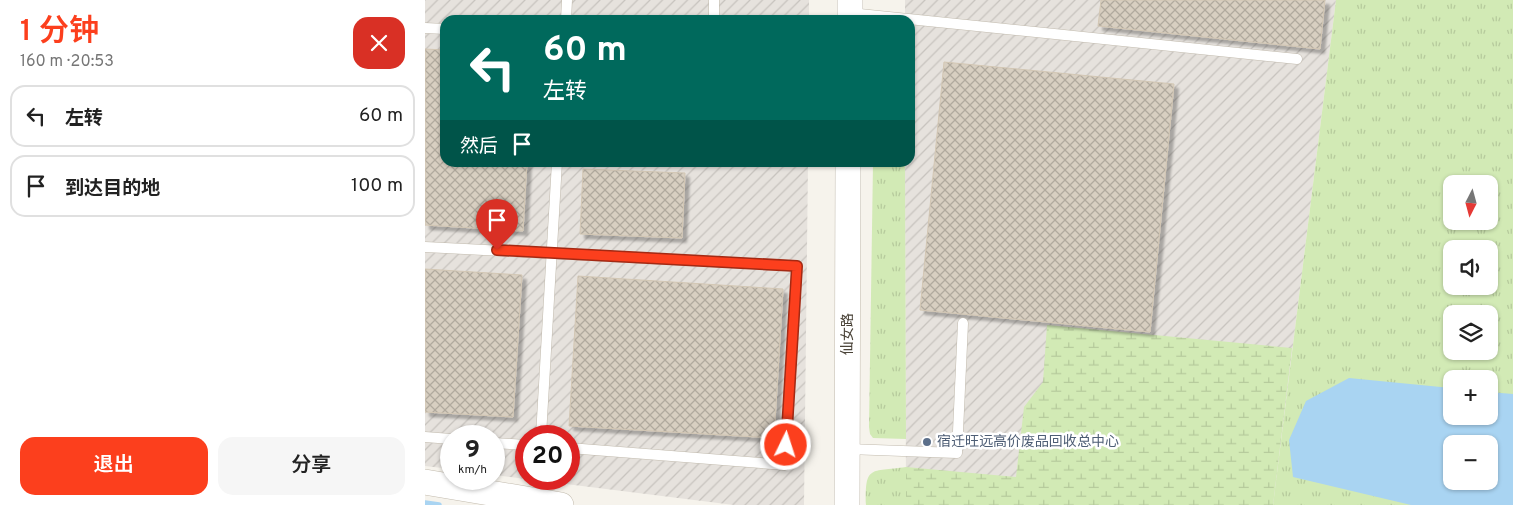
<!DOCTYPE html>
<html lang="zh">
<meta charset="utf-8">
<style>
body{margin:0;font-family:Overpass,"Noto Sans SC",sans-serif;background:#f6f6f6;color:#222;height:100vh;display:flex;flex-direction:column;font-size:19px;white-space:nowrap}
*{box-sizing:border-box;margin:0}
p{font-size:16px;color:#767676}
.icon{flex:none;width:28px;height:28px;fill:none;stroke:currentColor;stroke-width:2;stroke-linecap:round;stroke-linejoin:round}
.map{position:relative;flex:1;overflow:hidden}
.panel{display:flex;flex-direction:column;background:#fff;width:425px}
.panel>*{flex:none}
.banner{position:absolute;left:15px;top:15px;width:475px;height:152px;border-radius:15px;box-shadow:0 1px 4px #0004;background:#00695c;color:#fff;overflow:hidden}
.needle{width:32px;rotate:186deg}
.buttons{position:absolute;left:1018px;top:175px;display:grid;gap:10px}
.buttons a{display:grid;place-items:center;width:55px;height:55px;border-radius:10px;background:#fff;box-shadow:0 1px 4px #0004;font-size:25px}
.speed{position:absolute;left:15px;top:425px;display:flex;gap:10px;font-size:25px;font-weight:700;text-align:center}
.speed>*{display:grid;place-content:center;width:65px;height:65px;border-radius:50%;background:#fff;box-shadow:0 1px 4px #0004;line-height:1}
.speed small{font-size:12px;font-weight:400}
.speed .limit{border:8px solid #d22;background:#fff;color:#111}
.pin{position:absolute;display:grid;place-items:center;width:42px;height:42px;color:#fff;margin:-51px -21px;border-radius:50% 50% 50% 0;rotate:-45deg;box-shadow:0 0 5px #0007}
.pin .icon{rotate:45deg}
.me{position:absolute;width:55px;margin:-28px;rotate:4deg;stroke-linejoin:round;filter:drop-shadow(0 0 4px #0008)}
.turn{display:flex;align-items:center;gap:18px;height:105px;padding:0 20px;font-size:22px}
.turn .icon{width:65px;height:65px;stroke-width:2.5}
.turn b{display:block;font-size:35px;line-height:42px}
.then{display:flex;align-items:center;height:48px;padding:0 20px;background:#0003;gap:10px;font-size:19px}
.round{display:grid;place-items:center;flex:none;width:52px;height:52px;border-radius:15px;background:#f6f6f6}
.headline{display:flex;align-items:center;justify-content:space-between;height:85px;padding:0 20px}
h1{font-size:30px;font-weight:600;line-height:38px;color:#fc3f1d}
.action{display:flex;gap:10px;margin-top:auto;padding:10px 20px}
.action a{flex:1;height:58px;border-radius:15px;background:#fc3f1d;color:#fff;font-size:20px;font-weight:600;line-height:58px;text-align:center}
.action a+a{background:#f6f6f6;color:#222}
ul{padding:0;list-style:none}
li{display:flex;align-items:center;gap:15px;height:62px;margin:0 10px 8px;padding:0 10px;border:2px solid #e0e0e0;border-radius:15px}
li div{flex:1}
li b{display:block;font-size:19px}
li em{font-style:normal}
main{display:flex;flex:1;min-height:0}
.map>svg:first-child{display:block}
.industrial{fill:url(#industrial-furrows);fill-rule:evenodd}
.grass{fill:url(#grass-tufts);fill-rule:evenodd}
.wetland{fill:url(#wetland-marsh)}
.water{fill:#a9d4f2;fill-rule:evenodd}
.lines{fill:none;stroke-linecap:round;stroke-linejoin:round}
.stream{stroke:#a9d4f2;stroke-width:5.5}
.building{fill:url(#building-cross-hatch);stroke:#d3c7b4;filter:url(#shadow)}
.service-casing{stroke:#c2bbae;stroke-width:11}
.tertiary-casing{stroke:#c2bbae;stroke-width:26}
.service{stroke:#fff;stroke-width:10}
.tertiary{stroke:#fff;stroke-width:25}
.route-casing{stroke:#a42913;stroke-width:12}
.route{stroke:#fc3f1d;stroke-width:9}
.service-dot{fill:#5c6f8a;stroke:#fff;stroke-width:2}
.labels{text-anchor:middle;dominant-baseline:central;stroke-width:5;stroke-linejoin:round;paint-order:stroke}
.street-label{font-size:14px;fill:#4b4439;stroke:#fff}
.service-label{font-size:14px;fill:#4e5e75;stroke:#fff;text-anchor:start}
</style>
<main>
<section class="panel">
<div class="headline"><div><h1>1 分钟</h1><p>160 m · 20:53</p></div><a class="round" style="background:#d93025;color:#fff"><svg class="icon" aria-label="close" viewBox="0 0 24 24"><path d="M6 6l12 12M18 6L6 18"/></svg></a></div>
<ul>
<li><svg class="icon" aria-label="left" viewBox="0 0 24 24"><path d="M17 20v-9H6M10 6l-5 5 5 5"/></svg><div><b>左转</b></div><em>60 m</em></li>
<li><svg class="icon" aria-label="arrive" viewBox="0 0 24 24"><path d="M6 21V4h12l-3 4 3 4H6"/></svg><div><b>到达目的地</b></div><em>100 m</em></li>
</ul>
<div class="action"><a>退出</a><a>分享</a></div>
</section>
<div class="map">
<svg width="1088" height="505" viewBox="0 0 1088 505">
<defs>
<pattern id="industrial-furrows" width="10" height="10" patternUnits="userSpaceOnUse" patternTransform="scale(1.25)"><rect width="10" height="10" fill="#e6e2dd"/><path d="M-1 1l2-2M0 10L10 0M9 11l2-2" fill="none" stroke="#c7c3be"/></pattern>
<pattern id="grass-tufts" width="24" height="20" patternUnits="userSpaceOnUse" patternTransform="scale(1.25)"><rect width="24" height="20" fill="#d2eab5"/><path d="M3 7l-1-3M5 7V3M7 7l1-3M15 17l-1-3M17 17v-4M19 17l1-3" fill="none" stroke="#b6ca9c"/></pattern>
<pattern id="wetland-marsh" width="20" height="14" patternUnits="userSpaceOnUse" patternTransform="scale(1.25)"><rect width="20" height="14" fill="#d2eab5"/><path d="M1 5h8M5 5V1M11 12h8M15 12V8" fill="none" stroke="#b6ca9c"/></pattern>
<pattern id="building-cross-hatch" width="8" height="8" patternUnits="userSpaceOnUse" patternTransform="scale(1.25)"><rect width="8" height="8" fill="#d8cfc1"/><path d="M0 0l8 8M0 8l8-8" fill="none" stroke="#b1aa9e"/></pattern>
<filter id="shadow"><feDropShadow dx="4.5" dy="4.5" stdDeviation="1" flood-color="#0004"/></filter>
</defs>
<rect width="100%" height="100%" fill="#f6f3ec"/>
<g class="industrial">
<path d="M0,0H384V20H20V162L383,163L379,505H309L69,475V436H26V469L0,466ZM101,436H144V479H101Z"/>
<polygon points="480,0 911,0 848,505 481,505 480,163 485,162 485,20 480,20"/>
</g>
<g class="grass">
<path d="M911,0H1088V505H848ZM1026,184H1064V221H1026ZM1026,249H1064V286H1026ZM1026,314H1064V351H1026ZM1026,379H1064V416H1026ZM1026,444H1064V481H1026Z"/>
<polygon points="448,163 480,163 481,439 448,438 445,434 444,427"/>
<path d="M481,467V505H441C440,465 445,472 481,467Z"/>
</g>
<polygon class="wetland" points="622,325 867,348 848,505 481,505 481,467 591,477 599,407 618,382"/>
<path class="water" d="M924,378L1026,388V416H1064V392L1088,394V505H986L868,477L864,440L881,401ZM1026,444H1064V481H1026Z"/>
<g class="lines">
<polyline class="stream" points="0,503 14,505"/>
</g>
<g class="building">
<polygon points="676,0 900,0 895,49 673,26"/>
<polygon points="0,49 20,50 20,162 102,162 98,231 0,225"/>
<polygon points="519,62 749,84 725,332 495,310"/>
<polygon points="158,169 260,173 257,238 155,234"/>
<polygon points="0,269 97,275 88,417 0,412"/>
<polygon points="153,276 358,289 349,438 144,426"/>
</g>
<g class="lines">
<defs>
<g id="service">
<polyline points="425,13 872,59"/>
<polyline points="141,20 142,0"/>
<polyline points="289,20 289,0"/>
<polyline points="0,28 20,29"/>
<polyline points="0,247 372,266 360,465 144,448"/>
<polyline points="116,436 132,162"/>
<polyline points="0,437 26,439"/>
<polyline points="69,443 101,445"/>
<polyline points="423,449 532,453 538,323"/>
</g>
<g id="tertiary">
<polyline points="425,20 425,0"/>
<polyline points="0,482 136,505"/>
<polyline points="422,505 423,162"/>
</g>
</defs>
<use href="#service" class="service-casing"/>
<use href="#tertiary" class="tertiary-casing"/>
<use href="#service" class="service"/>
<use href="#tertiary" class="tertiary"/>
</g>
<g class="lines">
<defs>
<polyline id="route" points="72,250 372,266 361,445"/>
</defs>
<use href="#route" class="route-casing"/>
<use href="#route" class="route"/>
</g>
<circle class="service-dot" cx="502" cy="442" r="5"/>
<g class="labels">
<g class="street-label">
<text transform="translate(423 334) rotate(-90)">仙女路</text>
</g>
<g class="service-label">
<text x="512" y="442">宿迁旺远高价废品回收总中心</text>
</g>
</g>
</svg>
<div class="buttons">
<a><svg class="needle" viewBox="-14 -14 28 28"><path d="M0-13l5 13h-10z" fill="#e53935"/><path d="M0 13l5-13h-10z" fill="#767676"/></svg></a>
<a><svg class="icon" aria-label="sound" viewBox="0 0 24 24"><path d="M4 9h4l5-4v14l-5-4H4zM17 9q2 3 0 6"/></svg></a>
<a><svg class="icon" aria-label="layers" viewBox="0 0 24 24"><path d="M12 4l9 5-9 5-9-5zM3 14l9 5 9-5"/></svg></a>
<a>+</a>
<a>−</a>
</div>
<div class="speed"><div>9<small>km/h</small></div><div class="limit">20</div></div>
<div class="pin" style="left:72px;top:250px;background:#d93025"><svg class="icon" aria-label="arrive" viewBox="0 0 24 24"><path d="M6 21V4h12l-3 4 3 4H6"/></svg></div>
<svg class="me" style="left:361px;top:445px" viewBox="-20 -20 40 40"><circle r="17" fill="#fc3f1d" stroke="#fff" stroke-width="3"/><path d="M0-11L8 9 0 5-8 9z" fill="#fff"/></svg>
<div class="banner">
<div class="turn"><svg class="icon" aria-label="left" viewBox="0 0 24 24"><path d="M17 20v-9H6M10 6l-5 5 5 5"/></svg><div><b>60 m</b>左转</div></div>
<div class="then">然后<svg class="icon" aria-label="arrive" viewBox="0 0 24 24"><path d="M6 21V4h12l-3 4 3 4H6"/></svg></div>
</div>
</div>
</main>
